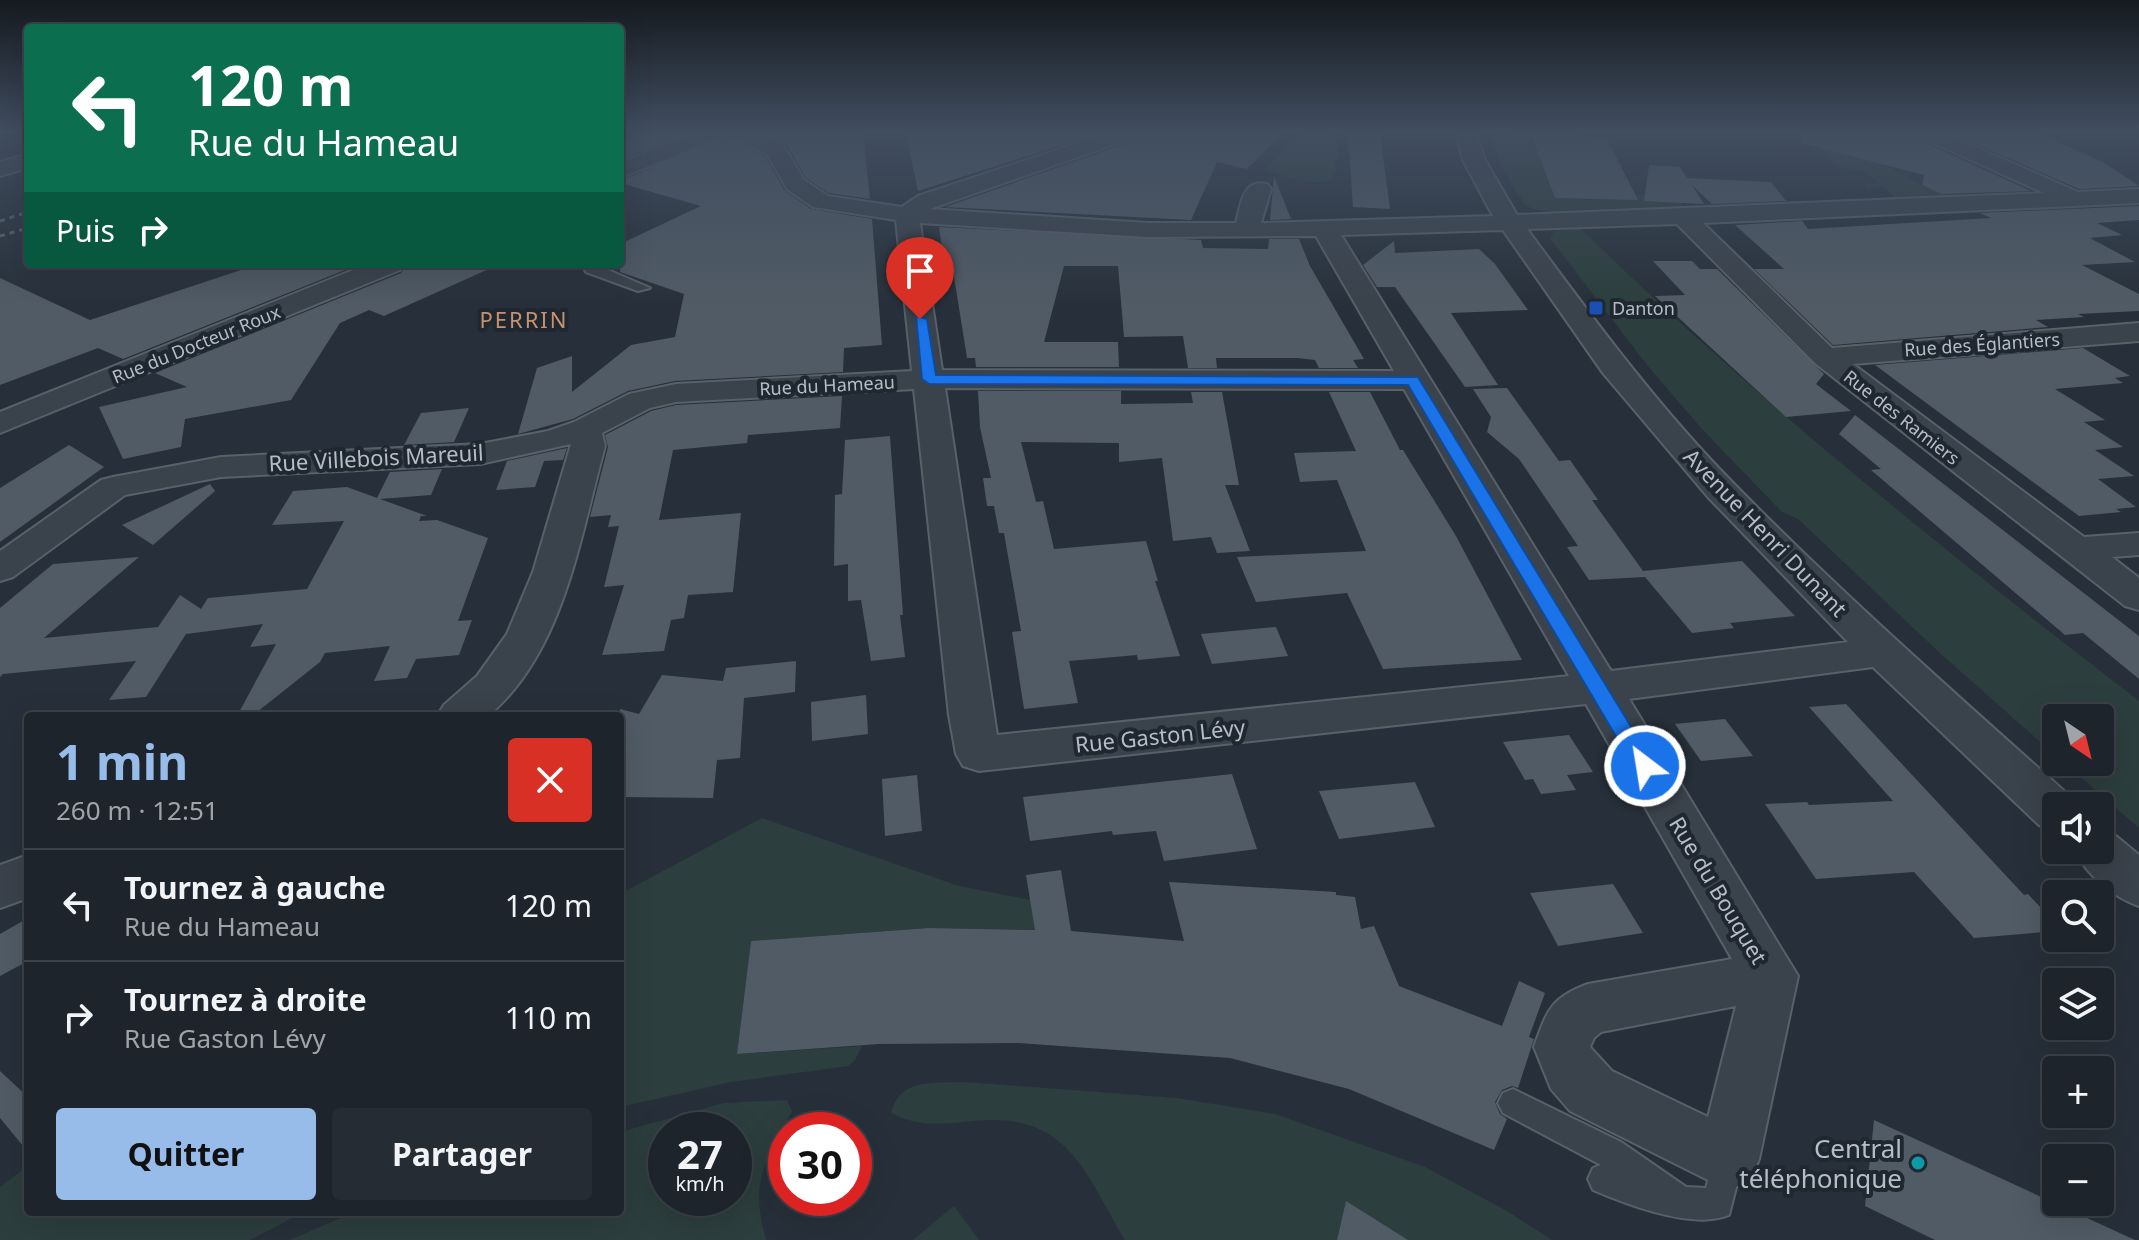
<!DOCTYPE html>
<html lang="fr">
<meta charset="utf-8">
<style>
body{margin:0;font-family:"Noto Sans",sans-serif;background:#252c34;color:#f1f3f6;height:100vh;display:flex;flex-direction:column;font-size:30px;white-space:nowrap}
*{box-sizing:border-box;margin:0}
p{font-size:26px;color:#a0a4a9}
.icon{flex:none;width:44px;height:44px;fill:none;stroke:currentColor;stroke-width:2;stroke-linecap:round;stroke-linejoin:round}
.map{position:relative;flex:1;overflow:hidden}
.side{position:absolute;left:24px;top:712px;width:600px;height:504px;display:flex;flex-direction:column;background:#1d242c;border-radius:8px;box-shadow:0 8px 32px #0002,0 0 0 2px #3b4148}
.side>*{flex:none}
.top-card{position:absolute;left:24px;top:24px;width:600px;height:244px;border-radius:8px;box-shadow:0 8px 32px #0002,0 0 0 2px #3b4148;background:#0b6e4f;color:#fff;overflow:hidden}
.needle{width:52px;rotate:145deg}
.controls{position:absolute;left:2042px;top:704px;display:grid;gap:16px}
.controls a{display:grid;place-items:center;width:72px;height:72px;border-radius:8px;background:#1d242c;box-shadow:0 8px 32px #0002,0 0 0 2px #3b4148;font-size:40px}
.speed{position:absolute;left:648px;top:1112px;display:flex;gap:16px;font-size:40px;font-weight:700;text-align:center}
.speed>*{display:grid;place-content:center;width:104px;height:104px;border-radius:50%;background:#1d242c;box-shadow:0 8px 32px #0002,0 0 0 2px #3b4148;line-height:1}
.speed small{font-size:20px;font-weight:400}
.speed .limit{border:12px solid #d22;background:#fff;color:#111}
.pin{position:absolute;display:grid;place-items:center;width:68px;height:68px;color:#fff;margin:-82px -34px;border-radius:50% 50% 50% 0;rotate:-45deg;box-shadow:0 0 8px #0007}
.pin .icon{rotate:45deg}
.me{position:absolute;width:88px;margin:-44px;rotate:329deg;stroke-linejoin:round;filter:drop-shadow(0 0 6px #0008)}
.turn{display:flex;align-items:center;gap:28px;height:168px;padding:0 32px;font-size:36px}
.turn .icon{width:104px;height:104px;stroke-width:2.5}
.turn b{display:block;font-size:56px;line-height:68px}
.then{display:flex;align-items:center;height:76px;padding:0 32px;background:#0003;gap:16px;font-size:30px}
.round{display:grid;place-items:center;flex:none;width:84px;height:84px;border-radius:8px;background:#252c34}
.headline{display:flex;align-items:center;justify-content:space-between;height:136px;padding:0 32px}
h1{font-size:48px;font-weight:700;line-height:60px;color:#97bcea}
.button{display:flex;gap:16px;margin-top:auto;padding:16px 32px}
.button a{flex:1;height:92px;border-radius:8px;background:#97bcea;color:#111;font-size:32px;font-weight:700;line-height:92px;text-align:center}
.button a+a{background:#252c34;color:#f1f3f6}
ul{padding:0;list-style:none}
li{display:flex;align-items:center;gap:24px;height:112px;padding:0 32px;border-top:2px solid #3b4148}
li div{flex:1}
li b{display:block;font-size:30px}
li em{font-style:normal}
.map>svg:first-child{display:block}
.green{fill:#2c3e3d;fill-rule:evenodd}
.building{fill:#505b65}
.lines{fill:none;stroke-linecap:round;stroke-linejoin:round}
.service-casing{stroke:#586069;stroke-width:4}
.minor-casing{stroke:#586069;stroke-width:4}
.service{fill:#3a424b;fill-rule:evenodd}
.minor{fill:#3a424b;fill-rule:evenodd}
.rail{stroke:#5d6671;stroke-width:3;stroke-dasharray:5 5;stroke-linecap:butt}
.route{fill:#1a73e8;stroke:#114b97;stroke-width:2}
.transit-dot{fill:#1a4fb4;stroke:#1f2730;stroke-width:3}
.culture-dot{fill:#0f9aa8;stroke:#1f2730;stroke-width:3}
.labels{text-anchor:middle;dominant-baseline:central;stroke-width:8;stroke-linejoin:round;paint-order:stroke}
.far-poi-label{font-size:18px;fill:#b6bdc6;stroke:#1f2730;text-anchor:start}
.far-street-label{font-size:18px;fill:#b6bdc6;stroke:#1f2730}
.far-quarter-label{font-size:22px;letter-spacing:2px;fill:#c79170;stroke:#1f2730}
.street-label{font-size:22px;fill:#b6bdc6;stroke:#1f2730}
.near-poi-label{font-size:26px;fill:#b6bdc6;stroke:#1f2730;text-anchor:end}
</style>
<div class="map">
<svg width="2139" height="1240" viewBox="0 0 2139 1240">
<rect width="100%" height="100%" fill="#27303a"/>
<g class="green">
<path d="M1301,133H1332L1337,138L1339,159L1332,162L1338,167L1332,179C1309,189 1286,175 1264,170Z"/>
<path d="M1515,133L1583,135L1587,143L1561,142L1558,135L1532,134L1534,140L1529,141L1532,149L1538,150L1566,171H1544L1555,198L1592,200L1589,192L1673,196L1686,209C1651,210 1551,221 1525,205L1503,169L1490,137Z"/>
<polygon points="1807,133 1817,133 1956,201 1883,203 1879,200 1897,199 1883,187 1868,188 1864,184 1878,183 1863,170 1841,169"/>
<path d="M1581,229C1756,400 1946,552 2139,701V828L2063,762H2100V718H2056V756L1941,654L1798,519L1782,512L1701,428L1647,365L1550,238L1554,231Z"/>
<polygon points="762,818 959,886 1031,900 1037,930 929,928 751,941 737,1054 862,1046 855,1060 848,1066 731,1082 620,1107 620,894"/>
<path d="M965,1082L1177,1098L1275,1114L1425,1167L1507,1211L1552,1240H1393L1346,1202L1337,1240H1125C1084,1172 1069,1112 974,1121C941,1124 921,1128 891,1113C900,1077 935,1083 965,1082Z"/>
<path d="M787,1100L792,1111C766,1164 749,1178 766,1240H290L354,1212H620V1132L724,1103ZM734,1130V1198H666V1130Z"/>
<polygon points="28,1166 28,1212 304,1212 250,1240 0,1240 0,1187"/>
<polygon points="954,1206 979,1240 913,1240"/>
</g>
<g class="building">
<polygon points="641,133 689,133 620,160 620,141"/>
<polygon points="761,133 863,133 870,199 829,193 806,178 786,143"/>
<polygon points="906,133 1099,133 918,191"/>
<polygon points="1141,133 1283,133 1247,169 1217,162 1191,220 945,207 1136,140"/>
<polygon points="1348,133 1380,133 1390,209 1353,207"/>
<polygon points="1803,133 1914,133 1919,140 2031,191 1942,194 1922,185 1924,175 1802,143"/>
<polygon points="1951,133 2037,133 2103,162 2139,186 2079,189"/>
<polygon points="1531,134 1606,137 1638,200 1555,198"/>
<polygon points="726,136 765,156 784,190 811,209 872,219 882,345 844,348 843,372 675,381 628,391 573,419 518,434 537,368 572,356 572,392 631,345 675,337 684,294 620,272 620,244 701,206 620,183 620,181"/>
<polygon points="1649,165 1680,167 1687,178 1771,182 1786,201 1712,204 1692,185 1704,204 1644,201"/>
<polygon points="1274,176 1291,219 1270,220"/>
<polygon points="2139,206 2139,220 2097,223 2122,235 2090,238 2135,262 2082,265 2139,294 2139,311 2078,314 2084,317 2036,320 2048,327 1833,345 1754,269 1784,269 1735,225 1802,221 1808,229 1991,218 1980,213"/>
<polygon points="939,227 1201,240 1203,248 1268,249 1269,239 1299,239 1310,266 1364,359 1353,360 1358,368 1319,368 1315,360 1297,358 1216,358 1217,368 1188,368 1183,336 1124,337 1118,266 1064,266 1044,342 1118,342 1119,367 976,367 975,358 967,358 952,264 944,264"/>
<polygon points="1394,241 1395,253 1479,249 1495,264 1528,310 1451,313 1498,385 1465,387 1395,287 1377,287 1363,265"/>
<polygon points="1653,261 1692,261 1700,269 1717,269 1824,374 1816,384 1851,411 1786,417 1655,296 1685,295"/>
<polygon points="259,264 360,264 123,359 98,348 0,385 0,278 90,320"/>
<polygon points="407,264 500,264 384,316 369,310 340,323 291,400 185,419 181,447 123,459 99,407 187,387 155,373 401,273"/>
<polygon points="2083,348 2130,376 2115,378 2123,383 2055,389 2105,420 2084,422 2123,447 2095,450 2134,476 2098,479 2136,507 2116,509 2121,512 2079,516 1875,365"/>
<polygon points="1507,388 1559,461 1570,460 1598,500 1592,500 1643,571 1742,561 1795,616 1730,623 1734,628 1692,633 1645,577 1589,580 1567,547 1578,546 1519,459 1487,432 1491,417 1473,389"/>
<polygon points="978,391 1121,391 1121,404 1193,403 1191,392 1222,392 1239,485 1225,485 1250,551 1217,553 1211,537 1173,541 1162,458 1119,462 1119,443 1021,442 1036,502 1043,501 1054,549 1146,541 1158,581 1155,581 1180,656 1138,660 1137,655 1069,661 1078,703 1024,709 1012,632 1021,631 1004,533 999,533 994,506 987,506 983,478 991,478 980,427"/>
<polygon points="1329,392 1370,392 1400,450 1403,450 1456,536 1522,660 1383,669 1347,593 1256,602 1237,557 1366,551 1337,480 1300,482 1294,453 1356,451"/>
<polygon points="842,396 840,428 748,435 747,443 673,450 659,520 741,513 733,592 688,595 684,618 671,620 664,651 602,655 624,585 604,587 619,526 608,527 611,515 590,517 608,447 605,435 651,411 676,405"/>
<polygon points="469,408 454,442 404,445 421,413"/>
<polygon points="1855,415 2139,636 2139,679 2083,633 2065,635 1871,470 1881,469 1839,434"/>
<polygon points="890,436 903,615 900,615 905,657 871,661 861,600 848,601 848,564 834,566 835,495 842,494 845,440"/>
<polygon points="69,445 104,467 0,542 0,488"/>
<polygon points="567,448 563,460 544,461 535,487 496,490 507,461"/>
<polygon points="442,469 431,495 380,499 427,516 421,516 419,521 437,520 488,538 458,621 472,620 459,655 416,659 407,678 374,681 390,646 325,653 320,662 252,716 237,716 276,644 250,647 263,624 186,634 146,697 109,700 136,661 3,674 0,677 0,608 53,564 139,557 44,638 158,627 180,595 201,609 208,598 307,589 344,521 272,525 293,491 347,487 377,498 390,472"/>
<polygon points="210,484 215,491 153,545 122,525"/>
<polygon points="1276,627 1288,656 1212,664 1201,634"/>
<polygon points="796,661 795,692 744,698 740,758 717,760 713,798 620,797 620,709 639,714 662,675 723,681 726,668"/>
<polygon points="866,695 868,734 812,741 811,702"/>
<polygon points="1846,704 2024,895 2028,894 2056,924 2056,931 1974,938 1914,872 1816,879 1765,804 1807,802 1809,805 1893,801 1809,707"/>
<polygon points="1725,719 1753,756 1701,761 1675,724"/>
<polygon points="1569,735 1593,772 1567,775 1576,790 1541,794 1533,779 1525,780 1503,742"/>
<polygon points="1232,774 1257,849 1164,861 1156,831 1113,835 1112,831 1030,841 1023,797"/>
<polygon points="917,775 922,831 885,836 882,779"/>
<polygon points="1415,782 1435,827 1339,839 1319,791"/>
<polygon points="1061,870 1071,931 1184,941 1169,882 1336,892 1336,895 1355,897 1361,929 1374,926 1399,986 1502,1026 1519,981 1545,993 1529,1037 1534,1039 1518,1088 1512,1086 1502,1090 1495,1102 1500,1114 1507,1119 1494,1150 1349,1089 1230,1058 1018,1043 879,1044 737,1054 751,941 929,928 1035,930 1026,875"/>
<polygon points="1613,884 1643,933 1558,946 1530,893"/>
<polygon points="28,918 28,961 0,976 0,934"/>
<polygon points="0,1071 28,1097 28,1152 0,1118"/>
<polygon points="1874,1120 2135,1240 1935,1240 1865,1206"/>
<polygon points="1346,1201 1408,1240 1337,1240"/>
</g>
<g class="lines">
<defs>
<g id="service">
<polygon points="582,264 594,264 650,288 638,291 586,272"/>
<path d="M1513,1089L1621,1142L1686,1187L1706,1188L1717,1149L1728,1145L1739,1149L1743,1160L1729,1215C1693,1230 1628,1205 1593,1190L1588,1179L1593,1168L1601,1165L1503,1113L1498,1103L1503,1093Z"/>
</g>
<g id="minor">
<polygon points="696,133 724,133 721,137 620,178 620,163"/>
<path d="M727,133H754L783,145L804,180L828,196L902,207L918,196L1108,133H1138L1135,137L930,209L1148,223H1236C1241,205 1242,178 1267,184L1271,189L1261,223L1493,216L1463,160L1456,133H1476L1485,160L1517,215L2044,193L1920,137L1917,133H1944L2078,192L2139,189V203L1703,223L1832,348L2139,323V341L1853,364L2084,537L2139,533V555L2112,557L2139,578V610L2125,606L1815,363L1677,224L1527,229C1592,317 1657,406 1734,484C1842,594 1958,696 2073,799L2077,806H2056V831L2039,825L1873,667L1629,699L1798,976L1759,1159L1750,1181L1728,1190L1570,1111L1551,1089L1534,1047C1547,1011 1550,998 1588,984L1732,959L1586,704L979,771L963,766L956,754L949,715L914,389L676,402L650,408L602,433L605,446C580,537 564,652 488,716H437L444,705L477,676L507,634L533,572L571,444L480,464L221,477L125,495L13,577L0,581V551L101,480L113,477L221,457L480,444L548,431L574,422L629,394L676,384L912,371L896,220L813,207L787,189L767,154L730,137ZM920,223L1148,237L1316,236L1394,371L942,370ZM1503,230L1603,373L1708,497L1848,642L1611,671L1341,235ZM945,388L1404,389L1569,676L997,735ZM1736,1006L1708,1117L1612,1071L1590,1047L1594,1038L1601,1032Z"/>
<polygon points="28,154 28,168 0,176 0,162"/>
<polygon points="368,264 404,264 400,270 0,433 0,412"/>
<path d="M2100,831L2116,836L2139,855V906C2113,897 2087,875 2074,850H2100Z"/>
<polygon points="28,855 28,898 0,908 0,865"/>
</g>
</defs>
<use href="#service" class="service-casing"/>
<use href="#minor" class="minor-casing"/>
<use href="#service" class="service"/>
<use href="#minor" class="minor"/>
<g class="rail">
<polyline points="0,221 28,212"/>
<polyline points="0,236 28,228"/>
</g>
</g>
<linearGradient id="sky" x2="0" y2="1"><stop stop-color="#151a20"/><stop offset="0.43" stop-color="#414e60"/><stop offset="1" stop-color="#414e60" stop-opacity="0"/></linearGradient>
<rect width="2139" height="306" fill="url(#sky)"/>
<polygon class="route" points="916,316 927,319 936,375 1418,377 1652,761 1655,766 1652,772 1637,772 1408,385 929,384 922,379"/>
<rect class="transit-dot" x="1588" y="300" width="16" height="16" rx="4"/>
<circle class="culture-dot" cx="1918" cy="1163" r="8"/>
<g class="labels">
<g class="far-poi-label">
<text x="1612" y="308">Danton</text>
</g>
<g class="far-street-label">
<text transform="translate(196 344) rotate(-22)">Rue du Docteur Roux</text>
<text transform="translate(1982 344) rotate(-4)">Rue des Églantiers</text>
<text transform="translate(827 385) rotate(-3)">Rue du Hameau</text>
<text transform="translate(1902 417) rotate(38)">Rue des Ramiers</text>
</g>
<g class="far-quarter-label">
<text x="524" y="319">PERRIN</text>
</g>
<g class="street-label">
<text transform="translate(376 457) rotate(-3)">Rue Villebois Mareuil</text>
<text transform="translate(1766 532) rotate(46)">Avenue Henri Dunant</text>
<text transform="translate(1160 735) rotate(-6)">Rue Gaston Lévy</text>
<text transform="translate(1719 890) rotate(59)">Rue du Bouquet</text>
</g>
<g class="near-poi-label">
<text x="1902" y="1148">Central<tspan x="1902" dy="30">téléphonique</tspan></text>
</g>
</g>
</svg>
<div class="controls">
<a><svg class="needle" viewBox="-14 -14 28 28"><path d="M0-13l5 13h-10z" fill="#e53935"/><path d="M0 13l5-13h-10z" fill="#a0a4a9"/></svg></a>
<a><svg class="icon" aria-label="sound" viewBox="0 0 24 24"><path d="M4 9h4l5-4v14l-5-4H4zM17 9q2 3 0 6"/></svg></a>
<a><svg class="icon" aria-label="search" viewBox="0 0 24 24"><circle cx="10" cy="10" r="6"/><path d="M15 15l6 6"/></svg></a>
<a><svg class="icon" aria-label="layers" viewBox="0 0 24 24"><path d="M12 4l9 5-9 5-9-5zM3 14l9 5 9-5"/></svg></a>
<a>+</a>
<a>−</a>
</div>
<div class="speed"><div>27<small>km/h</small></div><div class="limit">30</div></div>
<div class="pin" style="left:920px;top:319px;background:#d93025"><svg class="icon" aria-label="arrive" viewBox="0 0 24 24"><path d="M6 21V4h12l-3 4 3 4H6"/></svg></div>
<svg class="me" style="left:1645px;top:766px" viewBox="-20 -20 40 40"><circle r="17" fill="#1a73e8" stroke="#fff" stroke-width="3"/><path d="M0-11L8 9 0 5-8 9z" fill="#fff"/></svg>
<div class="top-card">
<div class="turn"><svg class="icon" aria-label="left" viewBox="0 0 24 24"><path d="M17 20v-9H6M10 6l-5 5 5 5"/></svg><div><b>120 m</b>Rue du Hameau</div></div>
<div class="then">Puis<svg class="icon" aria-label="right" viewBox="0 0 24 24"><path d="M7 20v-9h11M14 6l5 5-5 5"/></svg></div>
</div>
<section class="side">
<div class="headline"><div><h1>1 min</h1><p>260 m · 12:51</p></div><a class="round" style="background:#d93025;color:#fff"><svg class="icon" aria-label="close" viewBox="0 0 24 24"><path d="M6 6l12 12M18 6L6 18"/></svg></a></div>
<ul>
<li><svg class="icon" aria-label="left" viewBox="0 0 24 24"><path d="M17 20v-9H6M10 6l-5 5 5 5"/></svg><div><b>Tournez à gauche</b><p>Rue du Hameau</p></div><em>120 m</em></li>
<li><svg class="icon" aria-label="right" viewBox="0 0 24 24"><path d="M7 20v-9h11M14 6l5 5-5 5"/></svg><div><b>Tournez à droite</b><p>Rue Gaston Lévy</p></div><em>110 m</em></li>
</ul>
<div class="button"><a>Quitter</a><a>Partager</a></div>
</section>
</div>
